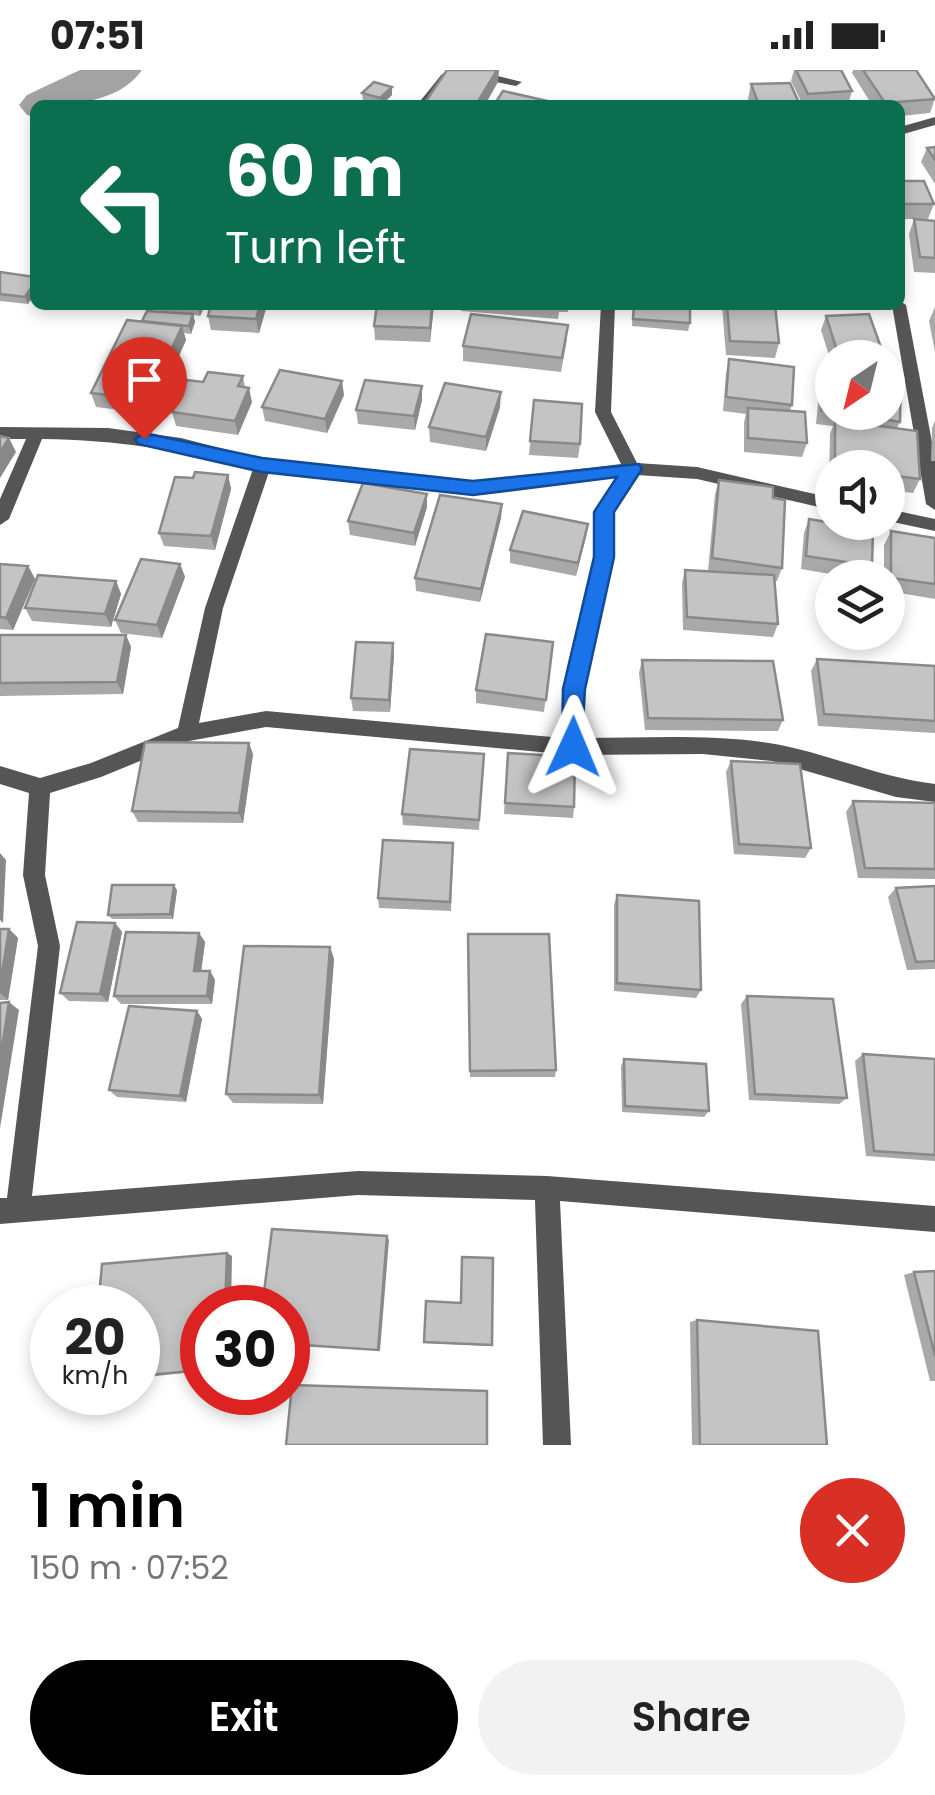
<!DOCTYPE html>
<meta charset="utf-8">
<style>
body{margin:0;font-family:Poppins,sans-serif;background:#f2f2f2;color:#222;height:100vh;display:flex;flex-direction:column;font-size:38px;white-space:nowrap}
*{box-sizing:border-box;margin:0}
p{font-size:32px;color:#767676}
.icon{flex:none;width:55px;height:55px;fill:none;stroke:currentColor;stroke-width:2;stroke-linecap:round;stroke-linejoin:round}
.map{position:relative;height:1375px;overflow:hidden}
.drawer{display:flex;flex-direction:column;background:#fff;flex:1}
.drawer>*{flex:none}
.top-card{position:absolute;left:30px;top:30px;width:875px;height:210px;border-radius:15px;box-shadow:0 5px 15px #0003;background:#0b6e4f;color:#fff;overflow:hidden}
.needle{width:65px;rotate:215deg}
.buttons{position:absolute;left:815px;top:270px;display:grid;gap:20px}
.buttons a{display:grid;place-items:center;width:90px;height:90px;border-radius:50%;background:#fff;box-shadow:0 5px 15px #0003;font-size:50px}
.speed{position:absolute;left:30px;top:1215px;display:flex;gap:20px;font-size:50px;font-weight:700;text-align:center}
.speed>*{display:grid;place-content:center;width:130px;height:130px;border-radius:50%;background:#fff;box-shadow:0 5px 15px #0003;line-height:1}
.speed small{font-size:25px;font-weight:400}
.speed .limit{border:15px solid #d22;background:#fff;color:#111}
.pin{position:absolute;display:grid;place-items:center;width:85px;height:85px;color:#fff;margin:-102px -42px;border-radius:50% 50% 50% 0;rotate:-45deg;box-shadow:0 0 10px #0007}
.pin .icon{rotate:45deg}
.me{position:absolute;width:110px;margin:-55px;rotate:1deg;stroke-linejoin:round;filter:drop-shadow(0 0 8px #0008)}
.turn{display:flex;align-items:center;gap:35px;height:210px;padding:0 30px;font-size:45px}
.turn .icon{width:130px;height:130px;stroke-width:2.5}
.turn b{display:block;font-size:70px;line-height:85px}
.round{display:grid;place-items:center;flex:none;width:105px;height:105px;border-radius:52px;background:#f2f2f2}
.headline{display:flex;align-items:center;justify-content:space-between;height:170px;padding:0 30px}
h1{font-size:60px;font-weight:600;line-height:75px;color:#000}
.primary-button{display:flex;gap:20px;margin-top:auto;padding:20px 30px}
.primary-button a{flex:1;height:115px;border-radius:60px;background:#000;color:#fff;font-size:40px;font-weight:600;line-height:115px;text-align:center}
.primary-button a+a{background:#f2f2f2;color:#222}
.status{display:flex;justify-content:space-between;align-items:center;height:70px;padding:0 50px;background:#fff;direction:ltr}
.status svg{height:28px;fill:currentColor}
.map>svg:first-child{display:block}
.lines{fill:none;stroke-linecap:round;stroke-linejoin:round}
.river{fill:#a3a3a3;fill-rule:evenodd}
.street{fill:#555;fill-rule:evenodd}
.wall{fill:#a9a9a9}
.shaded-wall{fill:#898989}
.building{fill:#c4c4c4;stroke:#898989;stroke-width:2.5}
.route{fill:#1a73e8;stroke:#114b97;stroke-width:2.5}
</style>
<div class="status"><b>07:51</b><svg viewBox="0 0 49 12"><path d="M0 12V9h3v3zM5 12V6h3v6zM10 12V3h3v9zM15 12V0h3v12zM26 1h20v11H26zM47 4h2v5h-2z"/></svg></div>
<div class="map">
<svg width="935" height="1375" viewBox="0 0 935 1375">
<rect width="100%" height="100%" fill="#fff"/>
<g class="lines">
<path class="river" d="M80,0H142C119,33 71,35 35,35V47L27,45L19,35L27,25Z"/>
<g class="street">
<polygon points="474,0 522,12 516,16 470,7 470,1"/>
<polygon points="442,4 452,7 430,35 417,35"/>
<polygon points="935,47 935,55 900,65 900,57"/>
<polygon points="900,231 906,235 935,388 935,440 926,434 892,235 900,235"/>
<path d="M601,235H615L611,342L637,393L697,397L832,428V440L697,409L637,405L613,443V487L584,619L583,668C645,668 708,664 769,673C825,682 877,707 935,714V732L896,727L772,691L703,684L573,685L266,657L189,671L101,707L50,723L45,805L60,876L32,1126L358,1101L547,1106L935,1136V1162L560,1131L571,1375H543L535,1130L358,1125L0,1154V1128H7L38,876L23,805L29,723L0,714V696L40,708L91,693L178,658L205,538L253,399C181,380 118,370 42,369L9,449L0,455V429L26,369H0V357L108,358L181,368L263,389L473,412L621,394L595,342ZM269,402L473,424L618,407L595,442V487L564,619L563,668L266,641L199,653L223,538Z"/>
<polygon points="888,439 935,449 935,461 888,451"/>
</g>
</g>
<g class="wall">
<polygon points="794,0 841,0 852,21 848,35 803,35 791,11"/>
<polygon points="853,0 916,0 935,28 930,43 900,46 900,35 872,35 852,3"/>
<polygon points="751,14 800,35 750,35 748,29"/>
<polygon points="392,17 392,25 382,35 363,31 362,23"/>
<polygon points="935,77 935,114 921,92 927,78"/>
<polygon points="900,111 934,134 928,149 900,149"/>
<polygon points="914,149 935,151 935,203 914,202 909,164"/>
<polygon points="0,202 35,207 28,234 0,231"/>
<polygon points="146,235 205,235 200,246 193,245 195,252 191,264 184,263 186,270 153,344 96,337 91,323 142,251 179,243 148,239"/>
<polygon points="211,235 267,235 259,263 211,260 208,246"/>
<polygon points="377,235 434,235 430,272 375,270 374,256"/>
<polygon points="461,235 569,235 568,242 559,242 558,249 461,241"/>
<polygon points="633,235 690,253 688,261 632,256"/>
<polygon points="722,235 775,235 779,273 775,288 726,285"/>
<polygon points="935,237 935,282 929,251"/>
<polygon points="826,246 884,286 884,288 832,288 832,295 821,260"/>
<polygon points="567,269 561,302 463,291 463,276"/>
<polygon points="729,289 792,335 790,341 807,373 802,387 744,382 744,352 746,344 723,341 726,304"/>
<polygon points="825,299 832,300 832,342 888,342 900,352 897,358 920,409 913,423 888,420 888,398 832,398 832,412 829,412 830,364 833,356 816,354 820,313"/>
<polygon points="243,306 245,317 252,332 238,365 176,356 172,342 203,312"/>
<polygon points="422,316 422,330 415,360 358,354 356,340"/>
<polygon points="344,325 327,363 265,351 262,337"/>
<polygon points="534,330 580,374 578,388 529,385"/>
<polygon points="500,337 486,381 430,372 429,357"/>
<polygon points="935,351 935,391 931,391 932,358"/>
<polygon points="228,405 231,419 215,480 164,476 159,463 193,408"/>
<polygon points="719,410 773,428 782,498 777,511 774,511 778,554 773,567 683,560 682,513 685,500 708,501 715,424"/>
<polygon points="502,434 501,448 480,532 416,521 415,508"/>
<polygon points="427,437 415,476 350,465 348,451"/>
<polygon points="809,449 872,496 867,508 853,508 801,499 804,463"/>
<polygon points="588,454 576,506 510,493 510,480"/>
<polygon points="891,461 935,468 935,529 888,521 888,508 884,508 884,475"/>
<polygon points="0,494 28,496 35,509 13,560 0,559"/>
<polygon points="180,494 185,507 162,568 121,563 115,550"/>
<polygon points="116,511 121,524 111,557 32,551 25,538"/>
<polygon points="0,565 126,565 131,577 123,624 0,626"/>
<polygon points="553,572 544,642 476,633 476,620"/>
<polygon points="394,585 390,642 353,641 351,628"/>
<polygon points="817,589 935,596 935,663 818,656 811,601"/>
<polygon points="642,590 783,650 778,661 645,660 639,603"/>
<polygon points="508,683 574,737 573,748 504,744"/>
<polygon points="253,684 243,753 138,752 132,741"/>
<polygon points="484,684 479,760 403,755 402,744"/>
<polygon points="731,691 811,778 805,788 734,784 726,702"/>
<polygon points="853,731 935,733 935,809 858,808 846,742"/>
<polygon points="453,784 451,841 379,838 378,828"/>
<polygon points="935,816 935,899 907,900 888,827 896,818"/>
<polygon points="177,820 173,849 112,849 108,845"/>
<polygon points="617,825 701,920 696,928 614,921 614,835"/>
<polygon points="115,853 122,862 108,932 69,931 60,923"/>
<polygon points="0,859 9,859 18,868 8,930 0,930"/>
<polygon points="199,863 205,872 201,901 210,901 215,910 212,934 121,934 114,926"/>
<polygon points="468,873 556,1000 555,1007 470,1007"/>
<polygon points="330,877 334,889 323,1034 233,1033 226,1024"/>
<polygon points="747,926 847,1028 839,1034 749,1030 741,934"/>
<polygon points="197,941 202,949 186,1032 117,1027 109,1020"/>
<polygon points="863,984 935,989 935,1091 866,1086 855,991"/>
<polygon points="624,989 709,1041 704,1047 622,1042 621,996"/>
<polygon points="232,1186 202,1238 202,1301 138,1308 138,1238"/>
<polygon points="935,1201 935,1311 930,1311 904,1205 914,1202"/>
<polygon points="697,1250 827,1375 692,1375 690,1252"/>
<polygon points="424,1272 492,1275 491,1276 425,1273"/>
</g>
<g class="shaded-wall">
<polygon points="497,0 499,0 498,12 485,35 476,35"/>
<polygon points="392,17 392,25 381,35 380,28"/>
<polygon points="35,212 35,224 28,234 25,227"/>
<polygon points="197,235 205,235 200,246"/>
<polygon points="260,235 267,235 259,263 256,249"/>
<polygon points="432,235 434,235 430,272 430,258"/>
<polygon points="193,244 195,252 191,264 189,256"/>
<polygon points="182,256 186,270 153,344 148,330"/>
<polygon points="342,311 344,325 327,363 325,349"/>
<polygon points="422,316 422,330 415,360 414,346"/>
<polygon points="249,318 252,332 238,365 235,351"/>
<polygon points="501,322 500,337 486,381 486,367"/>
<polygon points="9,368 16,382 0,408 0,382"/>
<polygon points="228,405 231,419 215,480 211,466"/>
<polygon points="427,424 427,437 415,476 414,463"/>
<polygon points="502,434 501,448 480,532 481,519"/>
<polygon points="588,454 586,467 576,506 578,493"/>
<polygon points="180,494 185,507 162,568 157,555"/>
<polygon points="28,496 35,509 13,560 6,548"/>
<polygon points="116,511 121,524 111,557 105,544"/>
<polygon points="126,565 131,577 123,624 117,612"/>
<polygon points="393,573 394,585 390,642 389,630"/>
<polygon points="249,673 253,684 243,753 239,743"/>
<polygon points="0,783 6,790 3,853 0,850"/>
<polygon points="174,815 177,820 173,849 170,844"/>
<polygon points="115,853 122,862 108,932 100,924"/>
<polygon points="9,859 18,868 8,930 0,923 0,916"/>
<polygon points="199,863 205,872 200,910 194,901"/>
<polygon points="330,877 334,889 323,1034 319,1025"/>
<polygon points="210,901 215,910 212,934 207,926"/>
<polygon points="9,932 19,940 0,1058 0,990"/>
<polygon points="197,941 202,949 186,1032 180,1026"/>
<polygon points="387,1166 389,1170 380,1281 378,1280"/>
<polygon points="227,1183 232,1186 231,1238 225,1238"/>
</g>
<g class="building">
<polygon points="447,0 497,0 476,35 447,35 426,31"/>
<polygon points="796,0 841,0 852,21 808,24"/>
<polygon points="863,0 916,0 935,29 885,33"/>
<polygon points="374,12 392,17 380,28 362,23"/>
<polygon points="790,13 800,35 759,35 751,14"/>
<polygon points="503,21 548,31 546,35 494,35"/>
<polygon points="935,77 935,90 927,78"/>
<polygon points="900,111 924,111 934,134 900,134"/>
<polygon points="914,149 935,151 935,188 920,187"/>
<polygon points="0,202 35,207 35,212 25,227 0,224"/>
<polygon points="211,235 260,235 256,249 208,246"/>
<polygon points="377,235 432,235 430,258 374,256"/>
<polygon points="634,235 690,235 690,253 633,249"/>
<polygon points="727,235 775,235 779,273 730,271"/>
<polygon points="147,241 193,244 189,256 142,251"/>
<polygon points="471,244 568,255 562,288 463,276"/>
<polygon points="869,244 884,286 839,287 826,246"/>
<polygon points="127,250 182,256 148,330 91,323"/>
<polygon points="729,289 794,297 792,335 726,327"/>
<polygon points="825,299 832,300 832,341 821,340"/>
<polygon points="280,300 342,311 325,349 262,337"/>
<polygon points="208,302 243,306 238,316 249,318 235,351 172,342 187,310 203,312"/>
<polygon points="888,308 901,310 900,352 841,342 888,342"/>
<polygon points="365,310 422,316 414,346 356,340"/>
<polygon points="445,313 501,322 486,367 429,357"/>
<polygon points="534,330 582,334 580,374 530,371"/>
<polygon points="748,338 805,342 807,373 748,368"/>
<polygon points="835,350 917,361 920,409 888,405 888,398 835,398"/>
<polygon points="0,366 9,368 0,382"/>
<polygon points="195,402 228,405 211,466 159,463 175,407 193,408"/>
<polygon points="719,410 773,417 773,428 785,430 782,498 712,488"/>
<polygon points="363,413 427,424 414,463 348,451"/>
<polygon points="440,425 502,434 481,519 415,508"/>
<polygon points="523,441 588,454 578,493 510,480"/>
<polygon points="809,449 873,460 872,496 806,486"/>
<polygon points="891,461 935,468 935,514 891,508"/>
<polygon points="141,489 180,494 157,555 115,550"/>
<polygon points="0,494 28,496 6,548 0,547"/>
<polygon points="685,500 774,505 778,554 687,547"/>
<polygon points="38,505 116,511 105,544 25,538"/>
<polygon points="486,564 553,572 546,630 476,620"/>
<polygon points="0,565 126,565 117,612 0,613"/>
<polygon points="356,572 393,573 389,630 351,628"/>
<polygon points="817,589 935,596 935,651 824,644"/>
<polygon points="642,590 773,591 783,650 648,648"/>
<polygon points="145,672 249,673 239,743 132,741"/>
<polygon points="410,679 484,684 479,750 402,744"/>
<polygon points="508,683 575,687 574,737 505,733"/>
<polygon points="731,691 800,694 811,778 739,774"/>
<polygon points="853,731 935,733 935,799 865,798"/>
<polygon points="383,770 453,773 450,832 378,828"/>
<polygon points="112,815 174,815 170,844 108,845"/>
<polygon points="935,816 935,891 916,892 896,818"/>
<polygon points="617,825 699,831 701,920 617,913"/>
<polygon points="77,852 115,853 100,924 60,923"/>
<polygon points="0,859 9,859 0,916"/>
<polygon points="126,862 199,863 194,901 210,901 207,926 114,926"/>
<polygon points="468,864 549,864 556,1000 470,1001"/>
<polygon points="244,876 330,877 319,1025 226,1024"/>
<polygon points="747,926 833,929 847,1028 755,1024"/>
<polygon points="9,932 0,990 0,933"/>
<polygon points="129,936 197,941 180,1026 109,1020"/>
<polygon points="863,984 935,989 935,1085 874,1081"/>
<polygon points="624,989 706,994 709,1041 625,1036"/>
<polygon points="272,1159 387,1166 378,1280 288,1274 288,1238 262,1238"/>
<polygon points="227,1183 225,1238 202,1238 202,1300 138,1306 138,1238 98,1238 102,1194"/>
<polygon points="462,1187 493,1188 492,1275 424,1272 426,1231 461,1233"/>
<polygon points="935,1201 935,1286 914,1202"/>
<polygon points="697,1250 818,1261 827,1375 700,1375"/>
<polygon points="292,1315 487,1321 487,1375 286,1375"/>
</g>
<polygon class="route" points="144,363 262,388 473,411 639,394 642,399 614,442 614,487 585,619 581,684 565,684 562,677 563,619 594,487 594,442 617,407 473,425 262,402 138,374 135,369"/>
</svg>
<div class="buttons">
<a><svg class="needle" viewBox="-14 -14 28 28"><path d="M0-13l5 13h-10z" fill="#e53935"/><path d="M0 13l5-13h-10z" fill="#767676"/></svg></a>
<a><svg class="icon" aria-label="sound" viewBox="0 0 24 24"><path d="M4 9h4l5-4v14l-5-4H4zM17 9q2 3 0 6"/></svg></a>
<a><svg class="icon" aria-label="layers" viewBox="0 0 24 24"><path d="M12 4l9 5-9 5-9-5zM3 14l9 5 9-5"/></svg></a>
</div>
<div class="speed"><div>20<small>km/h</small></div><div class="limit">30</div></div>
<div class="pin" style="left:144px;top:369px;background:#d93025"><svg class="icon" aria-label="arrive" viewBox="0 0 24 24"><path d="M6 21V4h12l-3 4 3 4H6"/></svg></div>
<svg class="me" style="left:573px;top:677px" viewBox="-20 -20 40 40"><path d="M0-17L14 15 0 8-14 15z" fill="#1a73e8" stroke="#fff" stroke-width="4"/></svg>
<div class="top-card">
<div class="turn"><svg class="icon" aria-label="left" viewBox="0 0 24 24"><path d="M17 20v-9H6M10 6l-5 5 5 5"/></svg><div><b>60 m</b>Turn left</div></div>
</div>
</div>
<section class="drawer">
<div class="headline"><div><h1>1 min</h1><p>150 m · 07:52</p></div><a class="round" style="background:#d93025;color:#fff"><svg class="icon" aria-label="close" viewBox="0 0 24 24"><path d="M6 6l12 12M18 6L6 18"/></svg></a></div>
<div class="primary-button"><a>Exit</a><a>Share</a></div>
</section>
